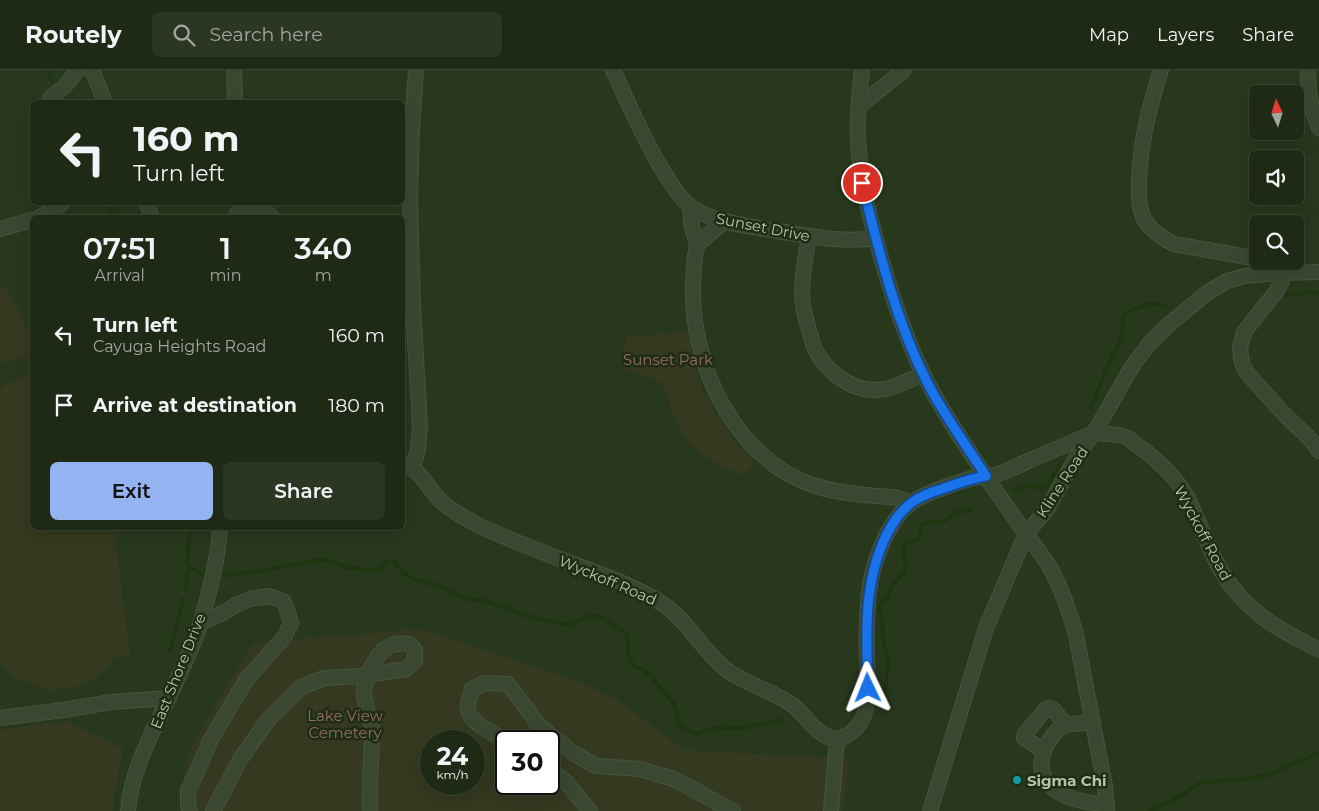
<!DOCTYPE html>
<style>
body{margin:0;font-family:Montserrat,sans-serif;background:#2b3623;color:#f1f3f6;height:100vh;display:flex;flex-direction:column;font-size:19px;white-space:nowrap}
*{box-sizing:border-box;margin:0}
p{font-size:16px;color:#a1a7a1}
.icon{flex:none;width:28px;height:28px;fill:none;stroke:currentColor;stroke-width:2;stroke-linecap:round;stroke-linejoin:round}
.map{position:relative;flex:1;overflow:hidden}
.details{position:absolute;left:30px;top:145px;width:375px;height:315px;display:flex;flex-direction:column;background:#1e2a16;border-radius:8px;box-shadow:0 5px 20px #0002,0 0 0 1px #3c4635}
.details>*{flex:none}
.banner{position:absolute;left:30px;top:30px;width:375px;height:105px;border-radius:8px;box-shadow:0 5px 20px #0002,0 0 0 1px #3c4635;background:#1e2a16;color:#f1f3f6;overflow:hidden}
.needle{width:32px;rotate:356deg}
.fabs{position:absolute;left:1249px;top:15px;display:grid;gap:10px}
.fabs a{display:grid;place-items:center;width:55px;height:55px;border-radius:8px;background:#1e2a16;box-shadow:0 5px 20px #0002,0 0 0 1px #3c4635;font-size:25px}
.speed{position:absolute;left:420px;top:660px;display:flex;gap:10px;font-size:25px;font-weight:700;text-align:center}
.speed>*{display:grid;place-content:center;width:65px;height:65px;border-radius:50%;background:#1e2a16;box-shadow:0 5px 20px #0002,0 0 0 1px #3c4635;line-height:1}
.speed small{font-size:12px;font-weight:400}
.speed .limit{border:2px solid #111;border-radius:8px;background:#fff;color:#111}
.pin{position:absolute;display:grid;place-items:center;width:42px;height:42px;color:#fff;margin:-21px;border:2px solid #fff;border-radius:50%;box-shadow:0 1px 5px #0007}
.me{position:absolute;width:55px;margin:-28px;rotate:358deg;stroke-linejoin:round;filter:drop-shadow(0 0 4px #0008)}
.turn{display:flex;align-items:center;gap:18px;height:105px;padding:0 20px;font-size:22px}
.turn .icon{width:65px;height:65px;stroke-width:2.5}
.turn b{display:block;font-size:35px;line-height:42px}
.eta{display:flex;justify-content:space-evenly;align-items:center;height:85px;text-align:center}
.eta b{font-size:30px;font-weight:600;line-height:35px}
.primary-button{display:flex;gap:10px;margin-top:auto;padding:10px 20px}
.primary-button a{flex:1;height:58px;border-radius:8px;background:#95b2f1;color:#111;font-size:20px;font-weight:600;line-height:58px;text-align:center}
.primary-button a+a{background:#2b3623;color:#f1f3f6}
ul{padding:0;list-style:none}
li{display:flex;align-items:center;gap:15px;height:70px;padding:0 20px}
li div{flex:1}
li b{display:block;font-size:19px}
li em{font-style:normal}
header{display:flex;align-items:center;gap:30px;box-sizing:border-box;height:70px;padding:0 25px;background:#1e2a16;border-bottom:1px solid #3c4635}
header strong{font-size:24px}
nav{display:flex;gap:28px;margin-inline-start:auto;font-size:18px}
.search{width:350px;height:45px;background:#2b3623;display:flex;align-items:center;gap:12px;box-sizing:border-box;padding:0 18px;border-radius:8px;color:#a1a7a1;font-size:19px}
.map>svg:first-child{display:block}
.green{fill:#35391f;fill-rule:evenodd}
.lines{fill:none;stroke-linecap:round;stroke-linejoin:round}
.stream{stroke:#1e3610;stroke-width:4}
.minor-casing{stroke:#46553d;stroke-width:16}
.minor{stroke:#3a4831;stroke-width:14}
.route-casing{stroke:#114b97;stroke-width:12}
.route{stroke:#1a73e8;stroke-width:9}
.culture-dot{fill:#0f9aa8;stroke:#1f2c16;stroke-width:2}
.labels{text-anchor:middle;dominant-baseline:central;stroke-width:5;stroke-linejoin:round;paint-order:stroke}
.street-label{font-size:15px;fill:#b4c6aa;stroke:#1f2c16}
.park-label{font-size:15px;fill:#986e60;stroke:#1f2c16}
.poi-label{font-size:15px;font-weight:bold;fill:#b4c6aa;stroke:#1f2c16;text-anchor:start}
</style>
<header>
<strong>Routely</strong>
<div class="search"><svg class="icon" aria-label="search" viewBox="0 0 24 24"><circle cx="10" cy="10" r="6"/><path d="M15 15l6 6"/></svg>Search here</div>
<nav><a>Map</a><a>Layers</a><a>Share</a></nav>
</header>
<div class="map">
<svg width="1319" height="741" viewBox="0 0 1319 741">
<rect width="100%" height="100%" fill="#28381d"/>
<g class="green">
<path d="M0,215L4,217C18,239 33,260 32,287L0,292Z"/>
<path d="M689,262L692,286L702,319L718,348L739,376L754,388L752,396L744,405C721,397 694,384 682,362C673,346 668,328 661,312L623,298L626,267Z"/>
<polygon points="32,305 32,458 114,458 130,586 114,588 107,599 94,609 74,617 48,620 13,607 0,594 0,319 16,308"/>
<path d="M422,559L580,612L618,630L685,680L849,689L843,741H184L179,730L190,680L227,616L253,573ZM431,671H474V714H431ZM506,671H549V714H506Z"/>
<polygon points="66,651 111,672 123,679 114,727 113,741 0,741 0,660"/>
</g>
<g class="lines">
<g class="stream">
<polyline points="47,0 52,12"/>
<polyline points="59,30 60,32"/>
<polyline points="108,132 113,148"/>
<polyline points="1287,225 1313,222 1319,224"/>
<polyline points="1091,337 1106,300 1122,268 1123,247 1131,240 1151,233 1166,236"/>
<polyline points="1015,420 1029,416 1046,418 1056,402 1060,393"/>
<polyline points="190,458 187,492 189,497 201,503"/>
<polyline points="229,506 327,489 345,497 367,500 381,498 388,491 394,491 403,503 416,510 443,517 466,529 486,531 528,546 551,552 570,555 591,545 603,548 627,564 628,570 628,582 631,592 637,598 643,599 653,608 675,636 679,655 696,664 720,657 738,659 780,650"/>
<polyline points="186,519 189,497"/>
<polyline points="170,581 183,529"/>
<path d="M879,633L885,622L888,591L883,571L882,550L880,537L882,532L888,529L891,517L904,502L906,497L903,484L904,474C909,470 916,472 920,467L922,456L930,451C950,456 944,446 958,442C961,441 967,441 971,440"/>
<polyline points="1150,741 1172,731 1202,712 1238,710 1265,706 1319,683"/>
</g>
<defs>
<g id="minor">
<polyline points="92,0 105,32"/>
<polyline points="234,0 235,32"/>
<path d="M613,0C628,32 667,125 696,140C720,154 750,156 777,161C810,166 842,173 875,168"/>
<path d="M862,0C859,28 856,55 859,83C862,120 872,156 882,191C894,233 908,276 929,315C945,346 965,375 985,405C998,425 1012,444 1026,464C1035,476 1045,488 1052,501C1063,522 1070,543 1076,565L1105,716L1107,741"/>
<path d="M1161,0C1149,38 1141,69 1139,109C1139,122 1138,135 1143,147C1150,160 1161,168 1174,174L1258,189"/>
<path d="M1308,0C1307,20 1311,39 1319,58"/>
<polyline points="49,32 51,27 64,17 78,0"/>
<polyline points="858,37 904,0"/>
<polyline points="146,132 152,148"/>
<path d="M691,138C690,147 691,155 694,164C695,167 697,172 697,175C697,179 695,183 695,186C693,205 692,224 694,243C702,317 744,394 819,417C845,425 872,425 898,428L904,430L909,434"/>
<polyline points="38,148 54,140 63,132"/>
<path d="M234,148C243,132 262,135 272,148"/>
<polyline points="0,159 32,150"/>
<path d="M809,166C806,185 802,204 802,224C802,235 805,246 808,257C811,265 812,273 815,279C825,300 849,319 872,320C891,321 907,311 923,304"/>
<polyline points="697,175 715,159 726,151"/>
<path d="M1266,191C1273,196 1278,205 1281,213L1276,222L1244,262L1240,278L1241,287L1243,296L1247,303L1284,344L1310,369L1319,381"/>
<path d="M402,392C422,401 426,416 440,430C449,439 461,446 473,452C481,457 491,461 500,465C528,477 557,488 587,499C614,509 643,520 667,537C691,555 704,583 728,601C748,615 774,621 794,636C806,646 815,663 831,668C845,672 860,657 864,645C870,626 867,605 867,586C866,564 867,543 869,521C873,492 888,448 914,431C928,422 953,414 969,409C979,406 989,407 998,404C1009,400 1020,395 1030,390C1051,381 1073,372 1094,363C1104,364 1118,363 1128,368C1131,370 1134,373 1137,375C1158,390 1179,409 1190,433C1204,463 1213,493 1233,518C1258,550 1285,562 1319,580"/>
<polyline points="413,397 418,379 420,356 413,236 410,129 412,59 416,0"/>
<polyline points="0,648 63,640 111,632 169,628"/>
<path d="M1093,653C1086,653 1072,653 1066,655C1057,658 1049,670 1045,678C1028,720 1074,733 1107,734"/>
<path d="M507,671C496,665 469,653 468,639C467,633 471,625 472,619L485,613L508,614L530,643L536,652L552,666L573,683L596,696L640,699L674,709L733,741"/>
<polyline points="1044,681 1024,668 1025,664 1045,640 1050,638 1053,639 1066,655"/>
<polyline points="549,698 566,712 590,741"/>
<path d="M128,741C131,700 152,664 169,627C179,605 191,581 199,558C209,525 218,491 220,458"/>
<polyline points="190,741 188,736 188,720 198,700 210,671 246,610 285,566 291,553 287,539 283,531 269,526 250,529 236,535 221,544 201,552"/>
<path d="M213,741L241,688L268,650L301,617L324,608L361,606L406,599L415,591V580L409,574C401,573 394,573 386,578C375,585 363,612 364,625C365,637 372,648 372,659C372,687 369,714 370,741"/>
<polyline points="831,741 837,669"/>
<polyline points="930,741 986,558 1026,464 1047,439 1077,386 1094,363 1133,295 1149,274 1167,256 1208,222 1227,211 1245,206 1277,203 1319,202"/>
</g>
</defs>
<use href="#minor" class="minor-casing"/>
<use href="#minor" class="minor"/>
</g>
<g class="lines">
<defs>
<path id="route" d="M862,113C879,181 895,249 927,312C944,345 966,375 986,406C972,408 959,413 945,418C933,422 921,425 911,433C901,441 893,452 887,464C863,512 866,565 868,618"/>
</defs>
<use href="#route" class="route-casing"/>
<use href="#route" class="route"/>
</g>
<circle class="culture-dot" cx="1017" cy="710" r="5"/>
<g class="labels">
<g class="street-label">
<text transform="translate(763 157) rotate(11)">Sunset Drive</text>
<text transform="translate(1062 412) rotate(-57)">Kline Road</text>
<text transform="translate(1203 463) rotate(62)">Wyckoff Road</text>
<text transform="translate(608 510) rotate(23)">Wyckoff Road</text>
<text transform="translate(178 601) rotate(-68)">East Shore Drive</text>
</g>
<g class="park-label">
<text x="668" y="289">Sunset Park</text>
<text x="345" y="645">Lake View<tspan x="345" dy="17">Cemetery</tspan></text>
</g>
<g class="poi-label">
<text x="1027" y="710">Sigma Chi</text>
</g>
</g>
</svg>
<div class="fabs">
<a><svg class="needle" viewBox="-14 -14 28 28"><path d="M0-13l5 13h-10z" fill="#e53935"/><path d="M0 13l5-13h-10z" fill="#a1a7a1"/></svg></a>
<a><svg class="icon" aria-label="sound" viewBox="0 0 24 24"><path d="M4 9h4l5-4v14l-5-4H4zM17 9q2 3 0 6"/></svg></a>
<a><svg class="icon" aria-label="search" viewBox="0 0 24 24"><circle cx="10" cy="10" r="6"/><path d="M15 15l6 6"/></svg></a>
</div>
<div class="speed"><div>24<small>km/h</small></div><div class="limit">30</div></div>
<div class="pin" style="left:862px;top:113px;background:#d93025"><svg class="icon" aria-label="arrive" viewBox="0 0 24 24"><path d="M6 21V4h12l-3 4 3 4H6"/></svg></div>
<svg class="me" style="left:868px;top:618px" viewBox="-20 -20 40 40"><path d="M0-17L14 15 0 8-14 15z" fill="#1a73e8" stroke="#fff" stroke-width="4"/></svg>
<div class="banner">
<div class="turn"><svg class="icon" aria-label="left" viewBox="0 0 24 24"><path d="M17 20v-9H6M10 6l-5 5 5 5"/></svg><div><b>160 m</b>Turn left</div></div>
</div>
<section class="details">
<div class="eta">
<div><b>07:51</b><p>Arrival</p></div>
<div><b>1</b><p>min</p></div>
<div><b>340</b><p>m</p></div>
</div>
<ul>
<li><svg class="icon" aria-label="left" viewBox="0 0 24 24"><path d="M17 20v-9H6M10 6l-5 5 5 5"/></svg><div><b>Turn left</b><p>Cayuga Heights Road</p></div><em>160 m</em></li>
<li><svg class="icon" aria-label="arrive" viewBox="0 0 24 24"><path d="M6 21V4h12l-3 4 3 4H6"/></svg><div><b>Arrive at destination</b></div><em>180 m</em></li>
</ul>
<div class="primary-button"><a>Exit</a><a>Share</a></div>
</section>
</div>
